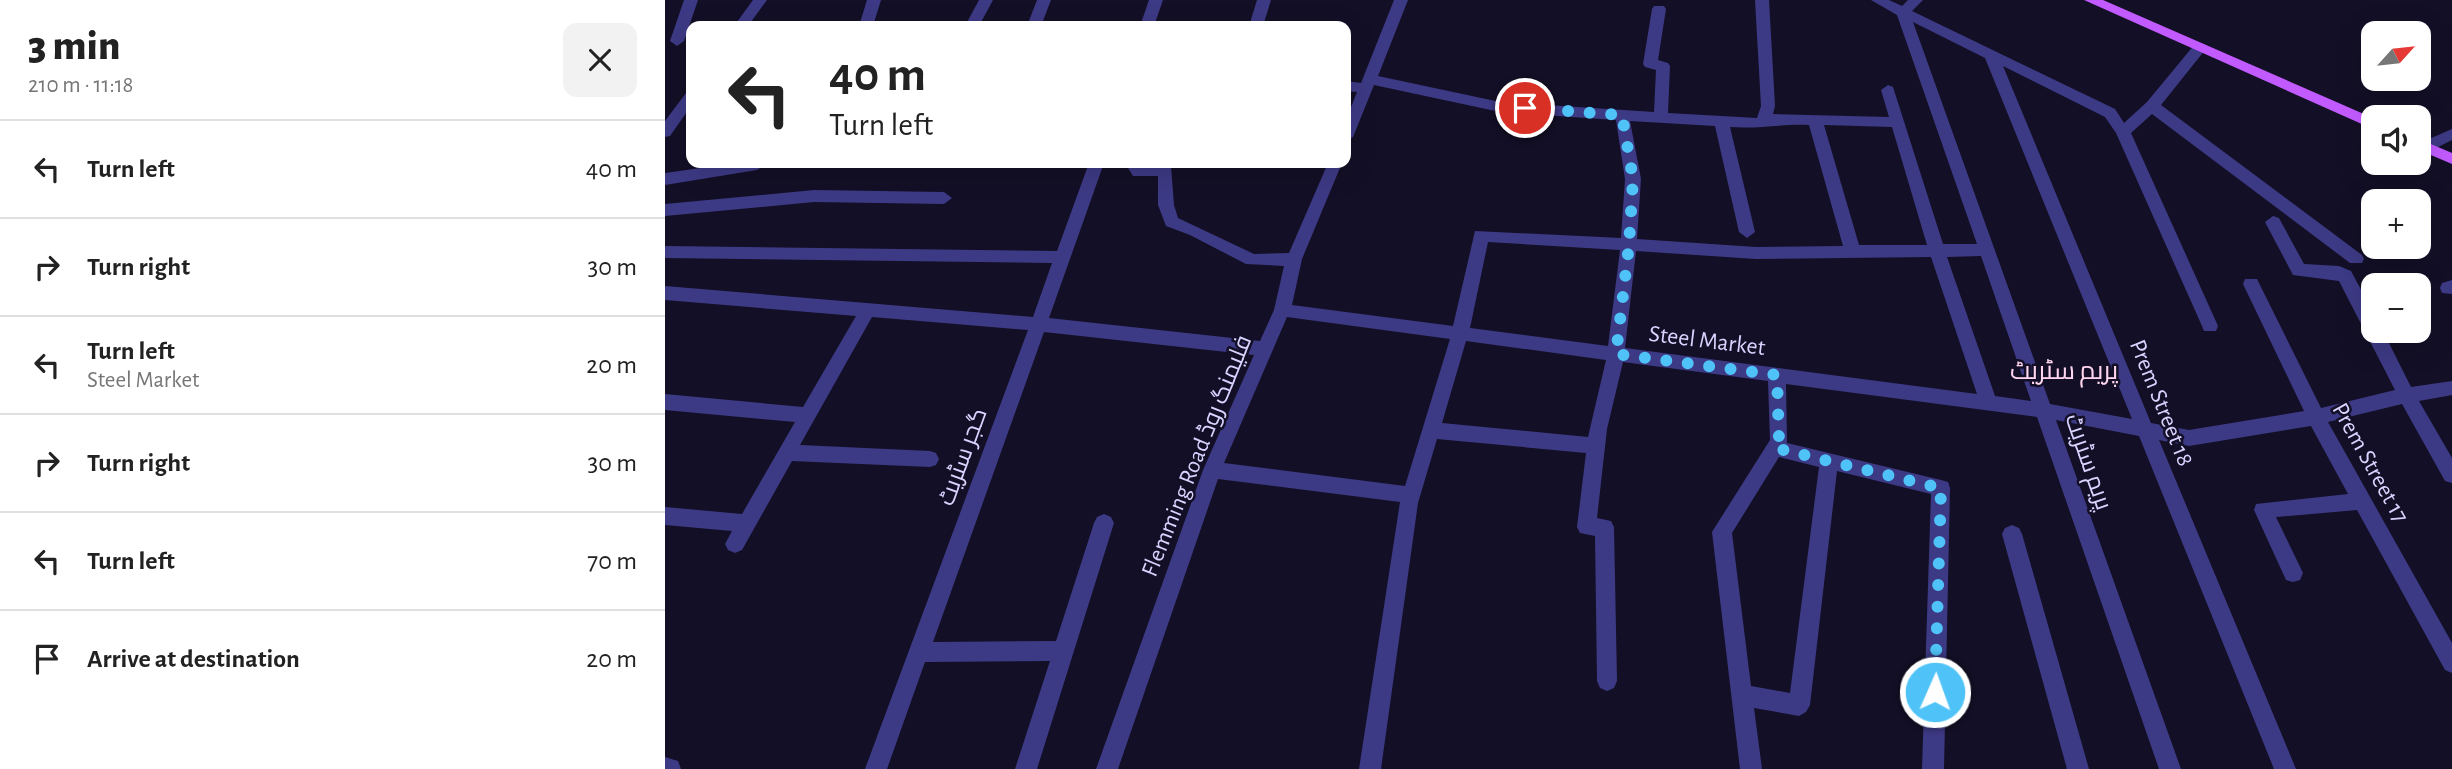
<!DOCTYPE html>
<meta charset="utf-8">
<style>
body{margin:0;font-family:"Alegreya Sans",Cairo,sans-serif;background:#f2f2f2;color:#222;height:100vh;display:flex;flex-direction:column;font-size:26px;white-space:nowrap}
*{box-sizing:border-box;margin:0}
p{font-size:23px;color:#767676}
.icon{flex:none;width:38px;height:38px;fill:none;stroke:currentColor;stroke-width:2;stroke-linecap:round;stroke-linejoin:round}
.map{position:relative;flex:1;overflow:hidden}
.details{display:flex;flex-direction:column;background:#fff;width:665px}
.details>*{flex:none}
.banner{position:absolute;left:21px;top:21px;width:665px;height:147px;border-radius:14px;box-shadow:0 7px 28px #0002;background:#fff;color:#222;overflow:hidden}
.needle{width:46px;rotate:63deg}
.buttons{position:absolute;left:1696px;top:21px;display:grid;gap:14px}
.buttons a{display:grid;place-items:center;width:70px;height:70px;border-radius:14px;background:#fff;box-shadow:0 7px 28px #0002;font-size:35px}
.pin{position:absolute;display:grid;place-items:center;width:60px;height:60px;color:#fff;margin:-30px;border:4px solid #fff;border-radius:50%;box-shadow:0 2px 7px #0007}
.me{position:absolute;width:77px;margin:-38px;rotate:2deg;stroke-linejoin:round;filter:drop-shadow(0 0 5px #0008)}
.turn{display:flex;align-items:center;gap:24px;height:147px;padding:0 28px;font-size:32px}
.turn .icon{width:91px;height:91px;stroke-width:2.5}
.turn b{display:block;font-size:49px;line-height:60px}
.round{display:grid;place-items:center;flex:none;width:74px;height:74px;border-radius:14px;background:#f2f2f2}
.head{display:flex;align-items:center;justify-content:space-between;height:119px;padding:0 28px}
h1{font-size:42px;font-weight:800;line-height:52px}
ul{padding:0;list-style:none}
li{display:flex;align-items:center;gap:21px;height:98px;padding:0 28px;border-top:2px solid #e0e0e0}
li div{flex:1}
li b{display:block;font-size:26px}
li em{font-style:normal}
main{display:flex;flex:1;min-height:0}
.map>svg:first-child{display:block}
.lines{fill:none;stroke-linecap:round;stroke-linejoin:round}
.minor{fill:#3d3a85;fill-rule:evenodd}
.major{fill:#c25bff;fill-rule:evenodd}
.route{stroke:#4fc3f7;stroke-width:12;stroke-dasharray:0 21.6}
.labels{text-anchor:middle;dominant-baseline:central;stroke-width:5;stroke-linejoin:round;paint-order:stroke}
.street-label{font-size:24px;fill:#d9d4ff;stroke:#130f26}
.neighbourhood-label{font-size:26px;fill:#ffd6f0;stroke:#130f26}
</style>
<main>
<section class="details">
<div class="head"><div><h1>3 min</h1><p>210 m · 11:18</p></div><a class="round"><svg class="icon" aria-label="close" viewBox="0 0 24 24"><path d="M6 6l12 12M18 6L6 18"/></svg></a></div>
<ul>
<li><svg class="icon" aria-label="left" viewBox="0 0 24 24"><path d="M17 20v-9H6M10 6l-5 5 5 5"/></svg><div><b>Turn left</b></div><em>40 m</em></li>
<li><svg class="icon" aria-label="right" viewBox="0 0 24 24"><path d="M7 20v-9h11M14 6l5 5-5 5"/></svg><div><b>Turn right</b></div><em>30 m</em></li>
<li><svg class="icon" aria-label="left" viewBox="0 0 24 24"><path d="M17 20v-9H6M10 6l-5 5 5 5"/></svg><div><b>Turn left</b><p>Steel Market</p></div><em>20 m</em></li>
<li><svg class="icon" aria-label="right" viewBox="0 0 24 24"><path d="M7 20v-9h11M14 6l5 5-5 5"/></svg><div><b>Turn right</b></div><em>30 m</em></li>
<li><svg class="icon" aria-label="left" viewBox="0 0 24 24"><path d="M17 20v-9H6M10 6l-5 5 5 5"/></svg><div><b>Turn left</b></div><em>70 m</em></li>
<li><svg class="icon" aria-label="arrive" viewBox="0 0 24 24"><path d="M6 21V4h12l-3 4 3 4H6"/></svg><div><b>Arrive at destination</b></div><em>20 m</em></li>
</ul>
</section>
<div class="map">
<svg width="1787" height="769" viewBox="0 0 1787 769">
<rect width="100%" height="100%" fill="#130f26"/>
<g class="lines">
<g class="minor">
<polygon points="19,0 33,0 19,41 12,46 5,41"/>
<polygon points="88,0 102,0 83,26 69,26"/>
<polygon points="202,0 216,0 208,26 194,26"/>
<polygon points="314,0 328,0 314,26 300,26"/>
<polygon points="372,0 386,0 376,26 362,26"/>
<polygon points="484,0 498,0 489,26 475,26"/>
<polygon points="592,0 606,0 598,26 584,26"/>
<path d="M729,0H743L713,76L835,102L989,112L991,70L980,67L978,64L987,9L989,6H999L1001,9L993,60L1003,63L1005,66L1003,113L1092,118L1096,106L1090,0H1104L1110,106L1108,114L1224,117L1216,90L1223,85L1228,87L1278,244H1312L1232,15L1206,0H1224L1237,6L1243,0H1258L1247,11L1450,109L1459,123L1482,102L1530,44H1540V50L1496,105L1697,255L1699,259L1697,263H1685L1487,114L1466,133L1553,326L1551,331H1539L1537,326L1451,133L1440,117L1338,66L1486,423L1524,430L1639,411L1578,284L1580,279H1592L1656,408L1730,390L1674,281L1628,275L1600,222L1608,216L1614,218L1639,264L1674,266L1686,271L1708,312V331H1718L1746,387L1787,381V395L1754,401L1787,458V483L1780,481L1737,404L1663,422L1787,643V673L1780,670L1692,510L1611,517L1638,573L1635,580L1628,582L1621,580L1589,510L1591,504L1683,494L1646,426L1524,446L1494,440L1631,769H1609L1474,436L1391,420L1516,769H1494L1372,417L1121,384L1122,443L1276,480L1283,482L1285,488L1279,769H1257L1266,494L1172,471L1145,705L1141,712L1134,716L1089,708L1097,769H1075L1047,532L1105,440L1103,381L958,362L942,429L932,518L946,521L949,527L952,681L949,688L942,691L935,688L932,681L930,536L915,533L912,527L921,453L772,439L753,503L716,769H694L735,502L553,479L453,769H431L538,470L589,355L379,332L268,642L391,641L429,523L432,517L439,514L446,517L449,523L372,769H350L385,661L260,662L222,769H200L363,330L207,317L135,445L265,451L271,453L274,459L271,465L265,467L127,461L77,550L70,553L63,550L60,544L67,531L0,525V507L77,514L130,422L0,410V394L138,407L191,316L0,300V286L368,317L387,263L0,258V246L392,251L424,163H439L384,318L595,341L609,310L619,266L581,264L525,235L501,226L493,205V176H468L460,163H475L477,166H506L509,205L513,218L589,254L624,253L663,163H677L637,259L627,305L788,326L810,231L956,238L960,179L951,120L835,112L709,85L688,137L681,142V120L692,92L681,91V81L696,83ZM1248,22L1320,58L1467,419L1385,404ZM965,121L1050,126L1074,232L1082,238L1090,232L1065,127C1093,129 1115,124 1144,125L1178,246L1091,247L972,239L976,179ZM1159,125L1227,127L1262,245H1194ZM823,242L955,250L943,346L805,328ZM971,251L1091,259L1266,257L1312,394L960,348ZM1316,256L1366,401L1330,396L1282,257ZM622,317L785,339L740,486L559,463ZM801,341L941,360L923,437L777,423ZM1114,457L1154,467L1125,693L1086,686L1067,533Z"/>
<polygon points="26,91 26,106 5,136 0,137 0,121 21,93"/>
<polygon points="1787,129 1787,140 1765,151 1755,151 1755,143"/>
<polygon points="71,163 98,163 100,165 92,170 0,185 0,173"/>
<polygon points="149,190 279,192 287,198 279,204 149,202 0,216 0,204"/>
<polygon points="1787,280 1787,294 1777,293 1775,288 1777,283"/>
<polygon points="1347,525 1354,528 1357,534 1424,769 1402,769 1337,534 1340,528"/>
<polygon points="0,757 13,761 16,769 0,769"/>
</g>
<g class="major">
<polygon points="1419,0 1438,0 1708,118 1708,129"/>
<polygon points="1754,139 1787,153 1787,164 1754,150"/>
</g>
</g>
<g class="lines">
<polyline class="route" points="860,108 957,115 968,179 964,245 951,354 1112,375 1114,441 1110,448 1276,488 1270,692"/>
</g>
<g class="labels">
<g class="street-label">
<text transform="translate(1042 341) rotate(7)">Steel Market</text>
<text transform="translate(1496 403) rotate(68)">Prem Street 18</text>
<text transform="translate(532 456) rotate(-68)">Flemming Road فلیمنگ روڈ</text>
<text transform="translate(298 457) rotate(-70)">گجر سٹریٹ</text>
<text transform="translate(1423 462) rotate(71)">پریم سٹریٹ</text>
<text transform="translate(1705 463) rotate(61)">Prem Street 17</text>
</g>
<g class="neighbourhood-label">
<text x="1399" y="371">پریم سٹریٹ</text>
</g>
</g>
</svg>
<div class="buttons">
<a><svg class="needle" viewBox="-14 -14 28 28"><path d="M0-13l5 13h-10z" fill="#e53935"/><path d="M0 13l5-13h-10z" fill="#767676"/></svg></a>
<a><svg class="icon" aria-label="sound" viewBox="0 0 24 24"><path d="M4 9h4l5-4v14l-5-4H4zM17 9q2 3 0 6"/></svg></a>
<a>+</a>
<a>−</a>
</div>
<div class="pin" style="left:860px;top:108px;background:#d93025"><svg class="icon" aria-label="arrive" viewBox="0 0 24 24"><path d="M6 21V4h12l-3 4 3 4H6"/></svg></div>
<svg class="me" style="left:1270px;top:692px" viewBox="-20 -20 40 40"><circle r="17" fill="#4fc3f7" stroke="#fff" stroke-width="3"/><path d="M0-11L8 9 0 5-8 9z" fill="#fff"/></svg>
<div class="banner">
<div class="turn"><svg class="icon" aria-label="left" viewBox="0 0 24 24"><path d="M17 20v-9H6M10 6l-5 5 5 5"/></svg><div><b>40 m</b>Turn left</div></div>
</div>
</div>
</main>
